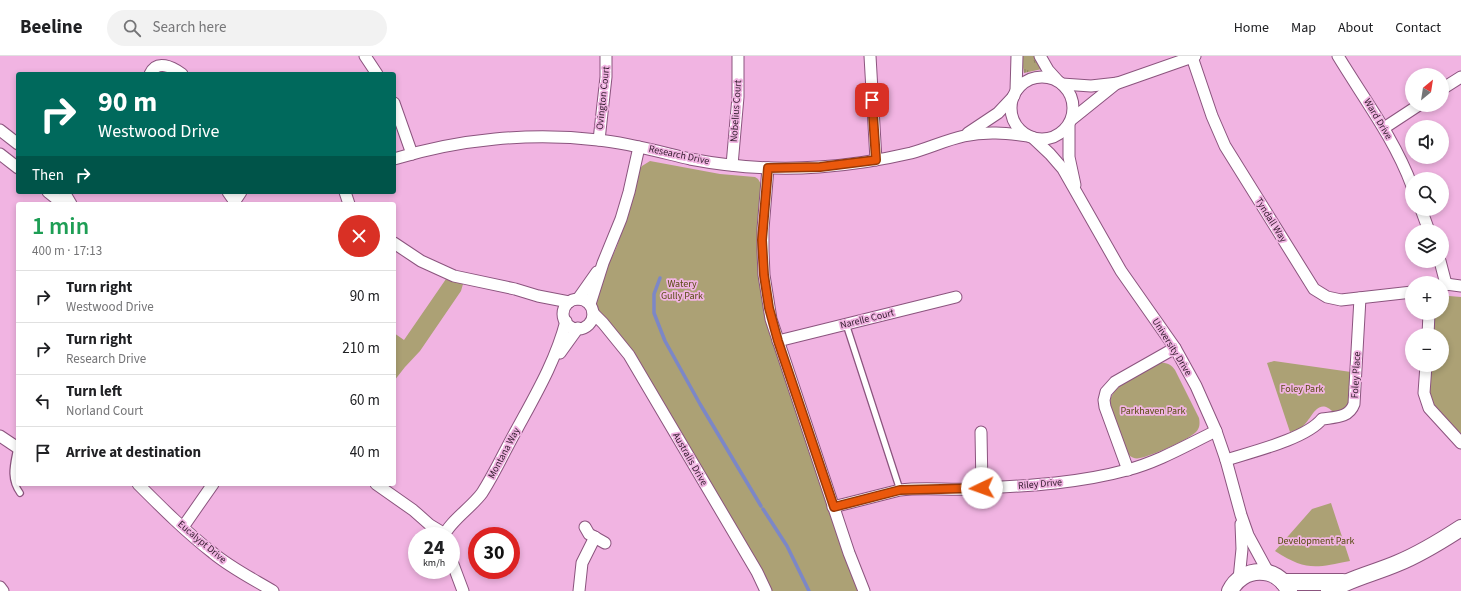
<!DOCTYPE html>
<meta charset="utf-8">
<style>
body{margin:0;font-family:"Source Sans 3",sans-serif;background:#f2f2f2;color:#202124;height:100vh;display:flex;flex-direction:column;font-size:15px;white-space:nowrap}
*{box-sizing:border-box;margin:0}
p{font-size:13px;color:#757577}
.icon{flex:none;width:22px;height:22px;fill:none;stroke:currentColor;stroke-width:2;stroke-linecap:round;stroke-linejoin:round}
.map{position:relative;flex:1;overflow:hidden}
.side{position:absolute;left:16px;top:146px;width:380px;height:284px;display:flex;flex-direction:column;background:#fff;border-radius:4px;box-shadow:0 2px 6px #0003}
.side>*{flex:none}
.guide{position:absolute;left:16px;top:16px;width:380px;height:122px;border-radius:4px;box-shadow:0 2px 6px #0003;background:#00695c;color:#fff;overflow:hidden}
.needle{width:26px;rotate:30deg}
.buttons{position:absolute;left:1405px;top:12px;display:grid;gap:8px}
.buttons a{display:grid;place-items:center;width:44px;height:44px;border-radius:50%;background:#fff;box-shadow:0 2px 6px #0003;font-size:20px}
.speed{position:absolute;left:408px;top:471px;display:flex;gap:8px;font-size:20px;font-weight:700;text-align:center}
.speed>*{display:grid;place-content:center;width:52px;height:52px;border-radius:50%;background:#fff;box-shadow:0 2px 6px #0003;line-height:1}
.speed small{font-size:10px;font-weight:400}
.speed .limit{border:6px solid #d22;background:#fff;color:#111}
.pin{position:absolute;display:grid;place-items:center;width:34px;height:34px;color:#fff;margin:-17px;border-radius:8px;box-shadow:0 2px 6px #0006}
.me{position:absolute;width:44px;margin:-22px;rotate:267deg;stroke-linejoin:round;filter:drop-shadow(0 0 3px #0008)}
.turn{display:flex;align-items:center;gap:14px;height:84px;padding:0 16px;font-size:18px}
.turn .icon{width:52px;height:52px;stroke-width:2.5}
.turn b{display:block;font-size:28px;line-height:34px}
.then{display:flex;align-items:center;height:38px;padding:0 16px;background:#0003;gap:8px;font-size:15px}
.round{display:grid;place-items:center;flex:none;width:42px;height:42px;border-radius:21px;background:#f2f2f2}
.overview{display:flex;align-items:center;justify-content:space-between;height:68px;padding:0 16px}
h1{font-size:24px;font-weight:600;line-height:30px;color:#1e9e55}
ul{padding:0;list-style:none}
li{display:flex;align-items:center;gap:12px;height:52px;padding:0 16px;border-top:1px solid #e0e0e0}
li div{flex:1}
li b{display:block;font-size:15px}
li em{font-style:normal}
header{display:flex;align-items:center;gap:24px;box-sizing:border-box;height:56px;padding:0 20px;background:#fff;border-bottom:1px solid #e0e0e0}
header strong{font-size:19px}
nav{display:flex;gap:22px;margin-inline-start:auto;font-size:14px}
.search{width:280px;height:36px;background:#f2f2f2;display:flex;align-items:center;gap:10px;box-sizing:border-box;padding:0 14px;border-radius:22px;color:#757577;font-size:15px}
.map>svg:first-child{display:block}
.grass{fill:url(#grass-tufts)}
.park{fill:#aca175}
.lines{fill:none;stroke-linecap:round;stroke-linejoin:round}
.stream{stroke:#7c87c7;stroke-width:3.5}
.lane-casing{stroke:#8b547e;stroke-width:8}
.street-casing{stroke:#8b547e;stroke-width:13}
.secondary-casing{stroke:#8b547e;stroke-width:18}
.lane{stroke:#fff;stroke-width:5.5}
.street{stroke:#fff;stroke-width:11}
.secondary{stroke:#fff;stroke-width:16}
.route-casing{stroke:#983908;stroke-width:10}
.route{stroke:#ea580c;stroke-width:7}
.labels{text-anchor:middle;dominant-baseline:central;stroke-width:3.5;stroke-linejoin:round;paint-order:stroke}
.street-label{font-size:10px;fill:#321b2d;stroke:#f1b4e2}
.park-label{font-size:10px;fill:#584b11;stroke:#f1b4e2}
</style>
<header>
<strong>Beeline</strong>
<div class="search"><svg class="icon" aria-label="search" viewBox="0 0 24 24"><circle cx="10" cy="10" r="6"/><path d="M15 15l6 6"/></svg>Search here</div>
<nav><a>Home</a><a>Map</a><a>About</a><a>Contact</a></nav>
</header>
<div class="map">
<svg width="1461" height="535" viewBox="0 0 1461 535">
<defs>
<pattern id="grass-tufts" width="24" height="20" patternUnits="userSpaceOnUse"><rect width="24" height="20" fill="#aca175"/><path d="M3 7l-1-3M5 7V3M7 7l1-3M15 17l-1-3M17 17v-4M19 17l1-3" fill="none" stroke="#8d8260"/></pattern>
</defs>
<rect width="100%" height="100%" fill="#f1b4e2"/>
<polygon class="grass" points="1021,0 1035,0 1042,13 1024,17"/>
<g class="park">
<path d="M650,105L720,118L755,121L758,123L761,128C759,149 756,171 757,193C757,216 761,240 765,263L842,493L858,535H771L597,253C592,231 609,210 617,190C626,165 633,141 639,115L642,110Z"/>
<polygon points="446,223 463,228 461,235 420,295 405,311 394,325 394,277 404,284"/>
<polygon points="1449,240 1461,241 1461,383 1432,349 1427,336 1429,309 1442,309 1442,279 1432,279 1434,257 1442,257 1442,244"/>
<path d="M1274,305L1351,316L1350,345L1346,353L1334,357C1317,339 1312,364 1302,371C1298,374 1294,375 1290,376L1267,307Z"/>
<path d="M1158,307C1166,306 1171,308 1175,314L1199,362C1200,367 1200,372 1196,376C1188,384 1151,400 1140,402C1136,403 1132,402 1129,399C1122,394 1113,357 1110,348C1109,329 1144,316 1158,307Z"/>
<path d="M1331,447L1350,505C1315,512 1306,515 1275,495L1312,453Z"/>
</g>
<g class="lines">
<g class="stream">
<polyline points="660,222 654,238 654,257 665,285 700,348 761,450"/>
<polyline points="763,453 787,490 809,535"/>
</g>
<defs>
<g id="lane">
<polyline points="846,268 900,434"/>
<path d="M17,392C14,408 9,422 20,437"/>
</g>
<g id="street">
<polyline points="365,0 377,18"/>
<polyline points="870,0 876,104"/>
<polyline points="1040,0 1048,14 1058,25"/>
<path d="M1338,0C1364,43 1394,82 1412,130"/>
<polyline points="1192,1 1212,60 1225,90 1314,233 1327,241 1341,244 1412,236"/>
<path d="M150,18C157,3 172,11 182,18"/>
<circle cx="1042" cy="52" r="31"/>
<polyline points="1062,28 1091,30 1118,27 1195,0"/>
<polyline points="1442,33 1461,21"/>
<polyline points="1016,35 1017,0"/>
<polyline points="394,47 412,98"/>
<polyline points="1071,64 1117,27"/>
<polyline points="1069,68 1069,101 1075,129"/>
<polyline points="1384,72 1419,49"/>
<polyline points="0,74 18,88"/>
<polyline points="968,77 998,57 1014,40"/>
<polyline points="1032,81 1050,98 1063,113 1121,215 1175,292 1196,330 1216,375 1226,404 1241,459 1248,479 1268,516"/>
<polyline points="599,84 606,21 606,0"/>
<polyline points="0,98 18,112"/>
<path d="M394,103C459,83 531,76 598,84C629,87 660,96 690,103C732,111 776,114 819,111C850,109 881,104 911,97C929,92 946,84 964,80C986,75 1006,77 1028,80"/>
<polyline points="732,109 738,41 738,0"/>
<polyline points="768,112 763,173 763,195 764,219 771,263 849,497 864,535"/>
<polyline points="48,136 63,148"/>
<polyline points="64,136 71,148"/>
<polyline points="228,136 235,146"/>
<polyline points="345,136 349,148"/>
<polyline points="233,148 241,136"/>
<polyline points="1421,153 1429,175"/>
<polyline points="394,187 421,205 454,220 515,233 538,240 569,246"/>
<polyline points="1440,205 1446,228"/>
<polyline points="1442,231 1446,228 1461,230"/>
<polyline points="578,243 597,216"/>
<circle cx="578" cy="258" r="15"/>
<polyline points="590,248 603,207 621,163 629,136 639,91"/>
<polyline points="593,257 603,267 629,299 757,516 766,535"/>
<polyline points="1428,279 1429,257"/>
<polyline points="778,285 956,241"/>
<polyline points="560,297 578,272"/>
<polyline points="1426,309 1424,337 1429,352 1461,387"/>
<polyline points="981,376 982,432"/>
<polyline points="0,380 18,392"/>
<path d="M1226,404C1251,396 1306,383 1322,363C1335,361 1349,362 1354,348L1360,242"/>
<polyline points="1128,414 1105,351 1104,344 1106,336 1115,326 1175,292"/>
<path d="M138,428C162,452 186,476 213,497C231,512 253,523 273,535"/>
<polyline points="376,428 413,454 430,469 445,478"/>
<path d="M833,451L900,434C923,431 946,434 970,433C1022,430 1076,428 1127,414C1158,406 1187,389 1216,375"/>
<polyline points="183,471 213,428"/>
<polyline points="585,471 589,478 605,487"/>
<path d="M444,480C449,466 472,451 482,437C495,417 505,394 517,373C536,338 556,304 566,265"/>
<polyline points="451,503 463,535"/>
<polyline points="1239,523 1242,493 1241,468"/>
<polyline points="0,531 3,535"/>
<polyline points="579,535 582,507 595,481"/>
</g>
<g id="secondary">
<polyline points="1283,526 1343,526"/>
<path d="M1230,535C1242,510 1277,509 1289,535"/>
<path d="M1329,535C1351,522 1375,517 1398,507C1420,498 1441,485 1461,472"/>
</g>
</defs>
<use href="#lane" class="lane-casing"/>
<use href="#street" class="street-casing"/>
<use href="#secondary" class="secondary-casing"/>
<use href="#lane" class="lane"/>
<use href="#street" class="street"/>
<use href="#secondary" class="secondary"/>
</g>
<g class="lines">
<defs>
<polyline id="route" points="872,44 876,104 820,111 768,112 762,184 764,219 769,252 778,285 834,451 900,434 982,432"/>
</defs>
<use href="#route" class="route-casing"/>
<use href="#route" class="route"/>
</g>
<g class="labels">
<g class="street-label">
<text transform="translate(603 42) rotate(-84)">Ovington Court</text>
<text transform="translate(736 55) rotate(-86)">Nobelius Court</text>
<text transform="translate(1378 63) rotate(59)">Ward Drive</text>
<text transform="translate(679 99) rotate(12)">Research Drive</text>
<text transform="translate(1271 164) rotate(58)">Tyndall Way</text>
<text transform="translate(867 263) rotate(-14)">Narelle Court</text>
<text transform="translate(1172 291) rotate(58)">University Drive</text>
<text transform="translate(1356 319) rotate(-87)">Foley Place</text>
<text transform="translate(504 397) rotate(-62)">Montana Way</text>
<text transform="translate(690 403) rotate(60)">Australis Drive</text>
<text transform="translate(1040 428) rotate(-5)">Riley Drive</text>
<text transform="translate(202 486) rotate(40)">Eucalypt Drive</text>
</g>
<g class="park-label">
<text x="682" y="228">Watery<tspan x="682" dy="12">Gully Park</tspan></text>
<text x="1302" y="333">Foley Park</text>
<text x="1153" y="355">Parkhaven Park</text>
<text x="1316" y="485">Development Park</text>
</g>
</g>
</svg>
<div class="buttons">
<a><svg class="needle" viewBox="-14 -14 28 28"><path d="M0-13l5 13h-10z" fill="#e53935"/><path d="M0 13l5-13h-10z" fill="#757577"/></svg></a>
<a><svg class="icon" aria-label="sound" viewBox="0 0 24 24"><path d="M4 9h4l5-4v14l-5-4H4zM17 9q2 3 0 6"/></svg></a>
<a><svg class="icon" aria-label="search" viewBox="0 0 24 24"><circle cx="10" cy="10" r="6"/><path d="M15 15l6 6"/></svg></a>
<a><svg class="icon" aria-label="layers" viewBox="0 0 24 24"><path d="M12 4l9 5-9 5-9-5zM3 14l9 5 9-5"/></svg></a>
<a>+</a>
<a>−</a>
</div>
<div class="speed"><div>24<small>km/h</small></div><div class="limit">30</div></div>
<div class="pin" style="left:872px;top:44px;background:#d93025"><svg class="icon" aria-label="arrive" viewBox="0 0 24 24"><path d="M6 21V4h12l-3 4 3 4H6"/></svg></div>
<svg class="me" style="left:982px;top:432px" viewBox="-20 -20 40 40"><circle r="19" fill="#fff"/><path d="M0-13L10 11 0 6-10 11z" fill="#ea580c"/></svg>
<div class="guide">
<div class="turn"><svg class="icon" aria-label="right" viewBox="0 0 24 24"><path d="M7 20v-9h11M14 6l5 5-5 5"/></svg><div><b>90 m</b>Westwood Drive</div></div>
<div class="then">Then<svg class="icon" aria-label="right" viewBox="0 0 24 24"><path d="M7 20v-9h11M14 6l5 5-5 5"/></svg></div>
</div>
<section class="side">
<div class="overview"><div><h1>1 min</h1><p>400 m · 17:13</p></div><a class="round" style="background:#d93025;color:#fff"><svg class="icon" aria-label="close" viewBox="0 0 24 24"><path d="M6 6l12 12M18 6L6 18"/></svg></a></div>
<ul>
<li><svg class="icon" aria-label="right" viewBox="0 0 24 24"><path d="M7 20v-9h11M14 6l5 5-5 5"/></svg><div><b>Turn right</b><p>Westwood Drive</p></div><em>90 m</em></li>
<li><svg class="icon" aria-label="right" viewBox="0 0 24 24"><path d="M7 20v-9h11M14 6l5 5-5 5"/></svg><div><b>Turn right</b><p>Research Drive</p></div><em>210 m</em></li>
<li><svg class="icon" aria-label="left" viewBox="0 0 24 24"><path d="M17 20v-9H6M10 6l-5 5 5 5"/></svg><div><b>Turn left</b><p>Norland Court</p></div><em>60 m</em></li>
<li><svg class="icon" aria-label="arrive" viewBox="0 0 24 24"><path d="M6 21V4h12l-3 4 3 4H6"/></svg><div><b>Arrive at destination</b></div><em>40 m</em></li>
</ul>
</section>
</div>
